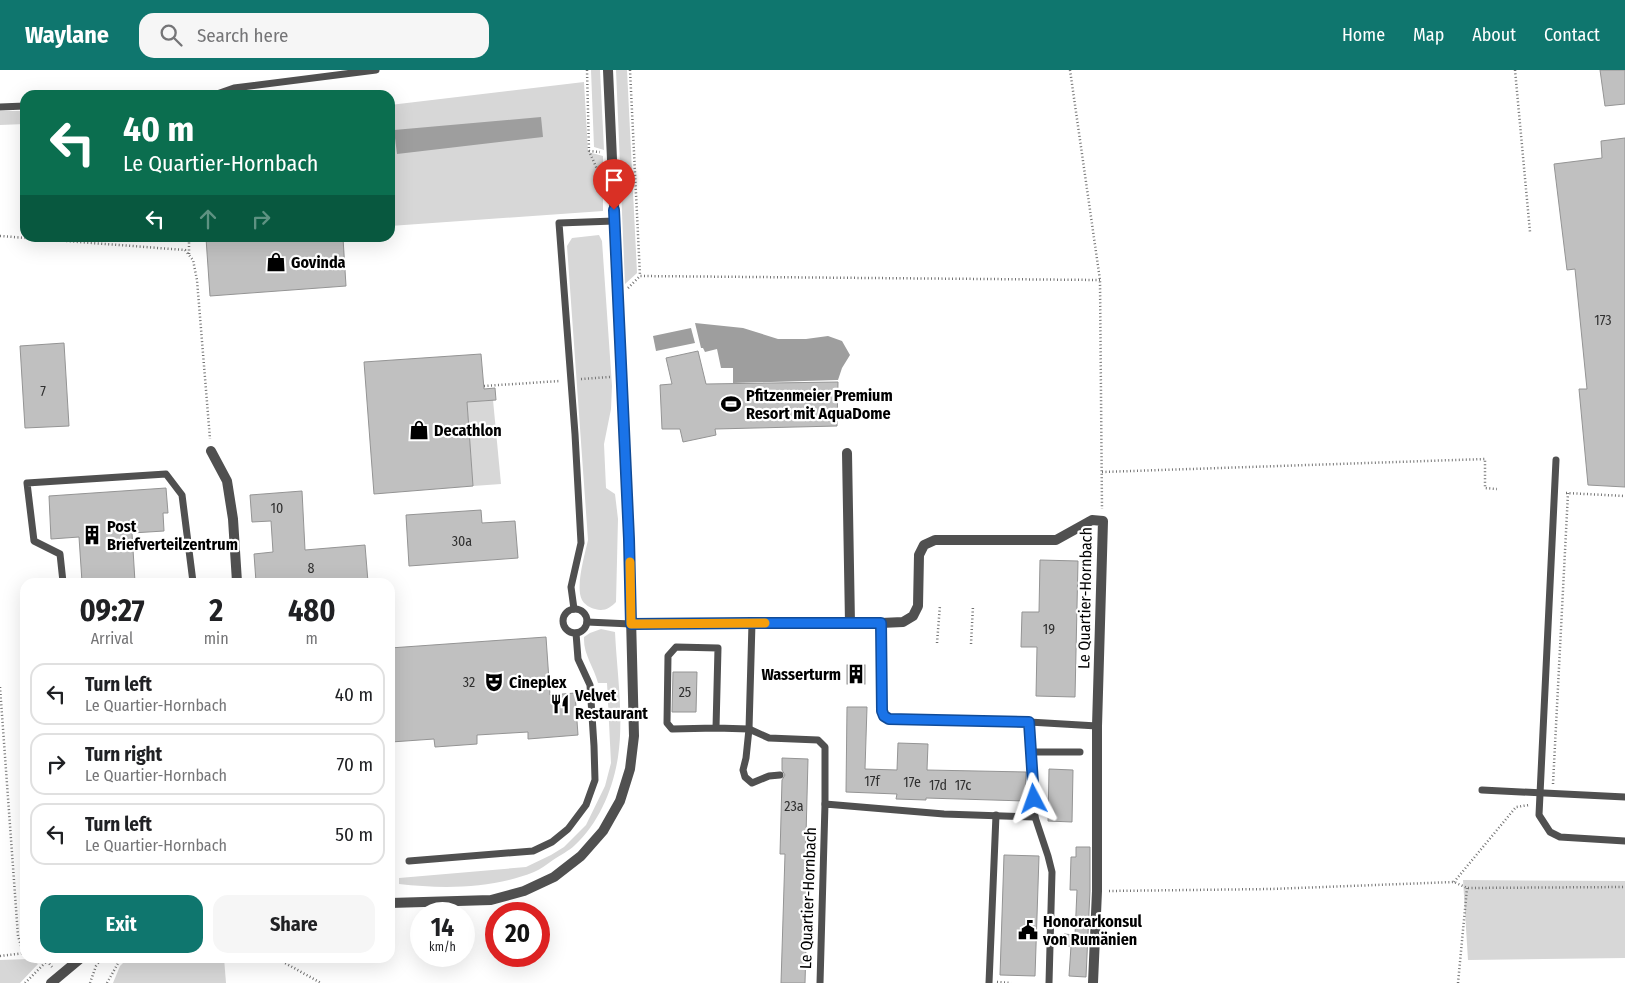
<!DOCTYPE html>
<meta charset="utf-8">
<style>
body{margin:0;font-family:"Fira Sans Condensed",sans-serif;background:#f6f6f6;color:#202124;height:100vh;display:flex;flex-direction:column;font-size:19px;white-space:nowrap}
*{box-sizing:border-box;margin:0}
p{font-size:16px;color:#757577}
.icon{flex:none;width:28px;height:28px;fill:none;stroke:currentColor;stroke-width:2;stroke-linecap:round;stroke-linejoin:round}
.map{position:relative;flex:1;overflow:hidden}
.side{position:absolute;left:20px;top:508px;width:375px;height:385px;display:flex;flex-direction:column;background:#fff;border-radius:15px;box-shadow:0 5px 20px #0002}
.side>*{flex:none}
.banner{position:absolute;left:20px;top:20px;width:375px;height:152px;border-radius:15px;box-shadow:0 5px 20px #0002;background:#0b6e4f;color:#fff;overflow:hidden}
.speed{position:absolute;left:410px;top:832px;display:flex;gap:10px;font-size:25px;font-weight:700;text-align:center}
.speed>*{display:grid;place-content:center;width:65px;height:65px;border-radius:50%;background:#fff;box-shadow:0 5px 20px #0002;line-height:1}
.speed small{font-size:12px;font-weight:400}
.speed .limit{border:8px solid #d22;background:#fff;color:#111}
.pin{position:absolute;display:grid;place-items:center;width:42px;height:42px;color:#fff;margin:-51px -21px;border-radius:50% 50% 50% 0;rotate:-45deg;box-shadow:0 0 5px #0007}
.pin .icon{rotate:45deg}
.me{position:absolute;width:55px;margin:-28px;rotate:356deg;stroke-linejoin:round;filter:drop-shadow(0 0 4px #0008)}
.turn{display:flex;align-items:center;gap:18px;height:105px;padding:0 20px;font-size:22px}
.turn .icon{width:65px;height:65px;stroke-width:2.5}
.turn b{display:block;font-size:35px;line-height:42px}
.lanes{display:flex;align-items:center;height:48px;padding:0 20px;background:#0003;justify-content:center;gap:25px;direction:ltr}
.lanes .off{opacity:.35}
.eta{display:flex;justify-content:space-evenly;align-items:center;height:85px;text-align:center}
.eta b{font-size:30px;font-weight:700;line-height:35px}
.cta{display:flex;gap:10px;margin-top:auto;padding:10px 20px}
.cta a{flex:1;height:58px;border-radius:15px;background:#0f766e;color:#fff;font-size:20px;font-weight:700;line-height:58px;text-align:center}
.cta a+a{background:#f6f6f6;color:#202124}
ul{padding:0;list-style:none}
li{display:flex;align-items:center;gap:15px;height:62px;margin:0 10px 8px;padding:0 10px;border:2px solid #e0e0e0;border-radius:15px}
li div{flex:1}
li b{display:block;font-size:19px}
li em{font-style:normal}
header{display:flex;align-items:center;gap:30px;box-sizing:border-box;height:70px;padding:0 25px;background:#0f766e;color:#fff}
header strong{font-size:24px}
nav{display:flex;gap:28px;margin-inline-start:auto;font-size:18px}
.search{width:350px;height:45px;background:#f6f6f6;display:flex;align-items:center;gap:12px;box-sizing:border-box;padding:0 18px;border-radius:15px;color:#757577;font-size:19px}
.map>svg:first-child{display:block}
.green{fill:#d7d7d7}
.water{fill:#9e9e9e}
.building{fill:#c0c0c0;stroke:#949494}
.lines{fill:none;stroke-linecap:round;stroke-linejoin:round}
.path{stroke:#727272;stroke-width:2.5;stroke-dasharray:1 2.5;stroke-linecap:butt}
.service{stroke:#505050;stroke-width:7}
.minor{stroke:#505050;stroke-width:10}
.tertiary{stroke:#505050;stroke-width:10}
.route-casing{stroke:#114b97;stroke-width:12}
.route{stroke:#1a73e8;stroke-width:9}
.slow{stroke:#f59e0b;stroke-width:9}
.labels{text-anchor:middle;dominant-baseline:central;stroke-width:4.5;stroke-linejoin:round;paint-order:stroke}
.number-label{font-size:14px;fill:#303030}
.poi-label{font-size:16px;font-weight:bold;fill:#000;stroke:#fff;text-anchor:start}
.street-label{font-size:16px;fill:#000;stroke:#fff}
</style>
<header>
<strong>Waylane</strong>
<div class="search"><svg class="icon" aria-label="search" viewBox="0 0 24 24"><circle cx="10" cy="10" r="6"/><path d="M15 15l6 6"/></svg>Search here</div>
<nav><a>Home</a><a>Map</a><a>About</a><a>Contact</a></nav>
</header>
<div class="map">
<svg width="1625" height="913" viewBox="0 0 1625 913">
<rect width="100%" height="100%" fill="#fff"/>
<g class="green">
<polygon points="591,0 600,0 604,80 594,77"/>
<polygon points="616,0 627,0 637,203 625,214"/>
<polygon points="584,12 588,82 603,86 603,141 390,156 390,35"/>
<polygon points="0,41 25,41 25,54 0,55"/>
<path d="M599,165L602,171L612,316L611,339L604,374L606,418L615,424L618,449L616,532C610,538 604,542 595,539C590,538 584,534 582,530C575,517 585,484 588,470L567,176L572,168Z"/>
<polygon points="493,330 501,414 473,416 467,332"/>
<path d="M601,559L615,562C617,603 624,647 618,687C613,719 599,753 575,775C569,781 560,785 553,790C547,794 541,799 534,802C492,819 443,819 399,814V808L526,797L551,785L564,777L586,755L605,716L611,693L607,613H598C594,597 583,584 584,567L590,563Z"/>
<polygon points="1463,810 1625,811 1625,888 1468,890"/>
<polygon points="128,888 224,888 226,913 113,913 120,896"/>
<polygon points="29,889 38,894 20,913 0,913 0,890"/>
</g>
<g class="water">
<polygon points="541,47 543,67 397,84 394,60"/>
<polygon points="695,253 743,258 778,269 806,269 828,266 842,271 850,285 842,298 838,310 733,313 733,298 721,298 717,279 705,282 703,278 701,278"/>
<polygon points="691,258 695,273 656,281 653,266"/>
</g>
<g class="building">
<polygon points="1600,0 1625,0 1625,34 1605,36"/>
<polygon points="1625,68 1625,417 1588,415 1579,319 1587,319 1575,199 1567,200 1554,94 1602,88 1601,71"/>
<polygon points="206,168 343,168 346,216 210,226"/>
<polygon points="64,273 69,356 25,358 20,276"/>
<polygon points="698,281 706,314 838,312 837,356 715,359 716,365 683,372 680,359 662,359 660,315 672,314 666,288"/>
<polygon points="481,284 484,319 495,318 496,330 467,332 473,416 374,424 364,292"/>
<polygon points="166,418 168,443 163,443 164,461 132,463 135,512 82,512 79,467 51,469 49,426"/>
<polygon points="302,421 305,480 365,475 368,512 256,512 254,484 273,482 271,451 252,452 250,425"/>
<polygon points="481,440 482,453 515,451 518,488 409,496 406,445"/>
<polygon points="1040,490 1078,491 1075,627 1036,626 1037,577 1021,577 1022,542 1039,542"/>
<polygon points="546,567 550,625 575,623 578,665 528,669 528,662 477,665 477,674 435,677 434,669 391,672 390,578"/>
<rect x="847" y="595" width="18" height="19"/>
<polygon points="673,602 697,602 696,642 672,642"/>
<polygon points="847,637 867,637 865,699 897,700 898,673 928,674 927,700 1026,702 1025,731 926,728 926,730 896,729 897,724 846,722"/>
<polygon points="782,688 808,689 805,804 808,804 805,913 781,913 785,784 780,784 782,710 785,705 782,700"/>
<polygon points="1049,699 1073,700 1072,752 1048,751"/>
<polygon points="1076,777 1090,777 1090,821 1086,907 1069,906 1071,876 1064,876 1064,864 1075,865 1077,820 1070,820 1071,787 1076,787"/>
<polygon points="1004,785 1039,786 1035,906 1000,905"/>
</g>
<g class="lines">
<g class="path">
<polyline points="587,0 589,81 601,108"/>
<polyline points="630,0 640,206"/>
<polyline points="1070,0 1100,210 1102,439"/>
<polyline points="1515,0 1530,162"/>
<polyline points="589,81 600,82"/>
<polyline points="0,166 185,180 193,190 197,210 210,369"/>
<polyline points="189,184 189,168"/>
<polyline points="628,218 640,206 1100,210"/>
<polyline points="581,309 610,307"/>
<polyline points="484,316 560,311"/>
<polyline points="1102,402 1485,389 1485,418 1497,419"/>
<polyline points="1566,423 1625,426"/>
<polyline points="937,573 940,535"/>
<polyline points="971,574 973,536"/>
<polyline points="0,617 18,866 23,882"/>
<polyline points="1553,714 1568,423"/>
<polyline points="1454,812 1516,737 1529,735"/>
<polyline points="1109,821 1271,819 1454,812 1467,818 1625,817"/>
<polyline points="0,886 25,883"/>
<polyline points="37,888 47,891 52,897"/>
<polyline points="276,888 321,913"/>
<polyline points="997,912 1011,913"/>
<polyline points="25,913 47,891 52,888"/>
<polyline points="90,913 96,896 102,888"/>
<polyline points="107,913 121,888"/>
<polyline points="1458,913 1467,818"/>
</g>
<g class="service">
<polyline points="214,25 234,18 376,0"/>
<polyline points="0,37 25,36"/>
<polyline points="1556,390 1539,745 1550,762 1560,767 1625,771"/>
<polyline points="63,512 60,484 34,471 27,413 166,404 182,425 193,512"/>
<polyline points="574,539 571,517 581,473 575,364 559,153 614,151"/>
<circle cx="575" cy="551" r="12"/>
<polyline points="587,552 631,554"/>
<polyline points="752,553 749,659 746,688 743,700 745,707 752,713 769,706 780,705"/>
<polyline points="881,553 882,641 884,646 889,649 1029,652"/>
<polyline points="716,658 672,659 667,653 668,586 676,577 718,578 716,658 749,659 769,668 818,670 825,677 825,734"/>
<polyline points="1031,682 1080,682"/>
<polyline points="1482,720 1625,727"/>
<polyline points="409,791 533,781 552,772 568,759 586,735 595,710 594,676 590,615 578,589 576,563"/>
<polyline points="820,913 825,734 944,744 1035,747"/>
<polyline points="989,913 996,745"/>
<polyline points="1049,913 1052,802 1048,786 1035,747 1029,652 1097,656"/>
</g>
<g class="minor">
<polyline points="211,381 227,411 233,449 237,512"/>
<polyline points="847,383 850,553"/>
<polyline points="631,554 752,553 881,553 903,552 913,546 918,536 919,485 924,475 935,470 1056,470 1092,450 1103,451 1097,656 1097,821 1093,913"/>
</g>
<g class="tertiary">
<polyline points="390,833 491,830 524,821 554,807 581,786 603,761 620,731 630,699 634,666 629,469 608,0"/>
<polyline points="51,913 81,888"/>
</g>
</g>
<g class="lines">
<defs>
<polyline id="route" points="614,140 629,469 631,554 752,553 881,553 882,641 884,646 889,649 1029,652 1034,729"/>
</defs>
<use href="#route" class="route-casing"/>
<use href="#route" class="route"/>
<polyline class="slow" points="630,492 631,554 765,553"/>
</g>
<defs>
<symbol id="shop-bare" viewBox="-9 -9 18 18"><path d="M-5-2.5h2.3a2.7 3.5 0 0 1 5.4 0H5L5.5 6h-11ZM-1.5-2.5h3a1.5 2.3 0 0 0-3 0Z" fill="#000" stroke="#fff" stroke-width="2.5" paint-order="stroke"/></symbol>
<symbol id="stadium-bare" viewBox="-9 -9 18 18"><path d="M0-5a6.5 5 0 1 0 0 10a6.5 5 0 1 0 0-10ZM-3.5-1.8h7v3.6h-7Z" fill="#000" stroke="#fff" stroke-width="2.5" paint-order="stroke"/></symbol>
<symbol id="building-bare" viewBox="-9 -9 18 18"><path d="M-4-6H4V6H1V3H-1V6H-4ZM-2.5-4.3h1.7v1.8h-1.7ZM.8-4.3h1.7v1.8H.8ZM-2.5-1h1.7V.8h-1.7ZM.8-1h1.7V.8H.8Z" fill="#000" stroke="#fff" stroke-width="2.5" paint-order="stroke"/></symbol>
<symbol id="theatre-bare" viewBox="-9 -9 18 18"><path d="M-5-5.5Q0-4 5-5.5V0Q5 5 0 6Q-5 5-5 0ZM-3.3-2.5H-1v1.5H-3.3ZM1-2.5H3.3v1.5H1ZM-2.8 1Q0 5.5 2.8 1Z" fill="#000" stroke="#fff" stroke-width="2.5" paint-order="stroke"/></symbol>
<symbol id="restaurant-bare" viewBox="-9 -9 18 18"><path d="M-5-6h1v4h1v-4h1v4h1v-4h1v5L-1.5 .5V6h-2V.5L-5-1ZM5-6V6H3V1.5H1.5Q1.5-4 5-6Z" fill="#000" stroke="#fff" stroke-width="2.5" paint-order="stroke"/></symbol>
<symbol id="civic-bare" viewBox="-9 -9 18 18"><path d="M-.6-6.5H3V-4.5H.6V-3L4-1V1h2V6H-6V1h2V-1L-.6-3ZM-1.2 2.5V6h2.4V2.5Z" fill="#000" stroke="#fff" stroke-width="2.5" paint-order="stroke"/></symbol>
</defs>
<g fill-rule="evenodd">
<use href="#shop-bare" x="262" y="178" width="28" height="28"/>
<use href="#stadium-bare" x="717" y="320" width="28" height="28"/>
<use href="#shop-bare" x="405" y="346" width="28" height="28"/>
<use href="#building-bare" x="78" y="451" width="28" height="28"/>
<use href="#building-bare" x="842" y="590" width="28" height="28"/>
<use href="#theatre-bare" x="480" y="598" width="28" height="28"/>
<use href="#restaurant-bare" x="546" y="620" width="28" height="28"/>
<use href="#civic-bare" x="1014" y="846" width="28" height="28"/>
</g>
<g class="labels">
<g class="number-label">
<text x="1603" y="250">173</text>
<text x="43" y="321">7</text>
<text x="277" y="438">10</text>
<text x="462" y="471">30a</text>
<text x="311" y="498">8</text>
<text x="1049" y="559">19</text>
<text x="469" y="612">32</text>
<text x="685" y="622">25</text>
<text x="872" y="711">17f</text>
<text x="912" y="712">17e</text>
<text x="938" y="715">17d</text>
<text x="963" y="715">17c</text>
<text x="794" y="736">23a</text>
</g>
<g class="poi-label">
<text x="291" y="192">Govinda</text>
<text x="746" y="325">Pfitzenmeier Premium<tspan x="746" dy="18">Resort mit AquaDome</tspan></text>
<text x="434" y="360">Decathlon</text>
<text x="107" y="456">Post<tspan x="107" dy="18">Briefverteilzentrum</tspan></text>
<text x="841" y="604" text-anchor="end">Wasserturm</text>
<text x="509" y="612">Cineplex</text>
<text x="575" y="625">Velvet<tspan x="575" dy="18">Restaurant</tspan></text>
<text x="1043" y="851">Honorarkonsul<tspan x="1043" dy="18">von Rumänien</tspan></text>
</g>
<g class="street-label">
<text transform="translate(1085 528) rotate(-89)">Le Quartier-Hornbach</text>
<text transform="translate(808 828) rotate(-88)">Le Quartier-Hornbach</text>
</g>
</g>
</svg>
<div class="speed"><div>14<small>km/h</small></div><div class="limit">20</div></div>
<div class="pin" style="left:614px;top:140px;background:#d93025"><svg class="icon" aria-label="arrive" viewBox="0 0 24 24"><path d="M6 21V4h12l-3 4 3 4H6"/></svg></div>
<svg class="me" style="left:1034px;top:729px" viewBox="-20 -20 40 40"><path d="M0-17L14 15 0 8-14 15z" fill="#1a73e8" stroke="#fff" stroke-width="4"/></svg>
<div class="banner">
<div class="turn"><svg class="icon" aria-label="left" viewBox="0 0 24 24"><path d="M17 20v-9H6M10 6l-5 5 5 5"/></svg><div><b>40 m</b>Le Quartier-Hornbach</div></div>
<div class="lanes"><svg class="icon" aria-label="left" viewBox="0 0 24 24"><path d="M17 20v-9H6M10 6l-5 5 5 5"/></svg><svg class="icon off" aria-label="ahead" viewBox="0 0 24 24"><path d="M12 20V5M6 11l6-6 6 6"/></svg><svg class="icon off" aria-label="right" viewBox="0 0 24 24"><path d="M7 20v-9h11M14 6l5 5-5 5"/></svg></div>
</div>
<section class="side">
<div class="eta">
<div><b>09:27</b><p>Arrival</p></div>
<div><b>2</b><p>min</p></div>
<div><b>480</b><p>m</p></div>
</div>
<ul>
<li><svg class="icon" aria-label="left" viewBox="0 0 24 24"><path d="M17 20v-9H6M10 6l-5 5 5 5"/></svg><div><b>Turn left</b><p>Le Quartier-Hornbach</p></div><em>40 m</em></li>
<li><svg class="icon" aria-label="right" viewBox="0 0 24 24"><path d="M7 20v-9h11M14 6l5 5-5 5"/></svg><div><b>Turn right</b><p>Le Quartier-Hornbach</p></div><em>70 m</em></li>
<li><svg class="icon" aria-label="left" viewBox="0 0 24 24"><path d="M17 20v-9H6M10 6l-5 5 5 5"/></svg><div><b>Turn left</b><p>Le Quartier-Hornbach</p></div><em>50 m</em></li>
</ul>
<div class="cta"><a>Exit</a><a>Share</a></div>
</section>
</div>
